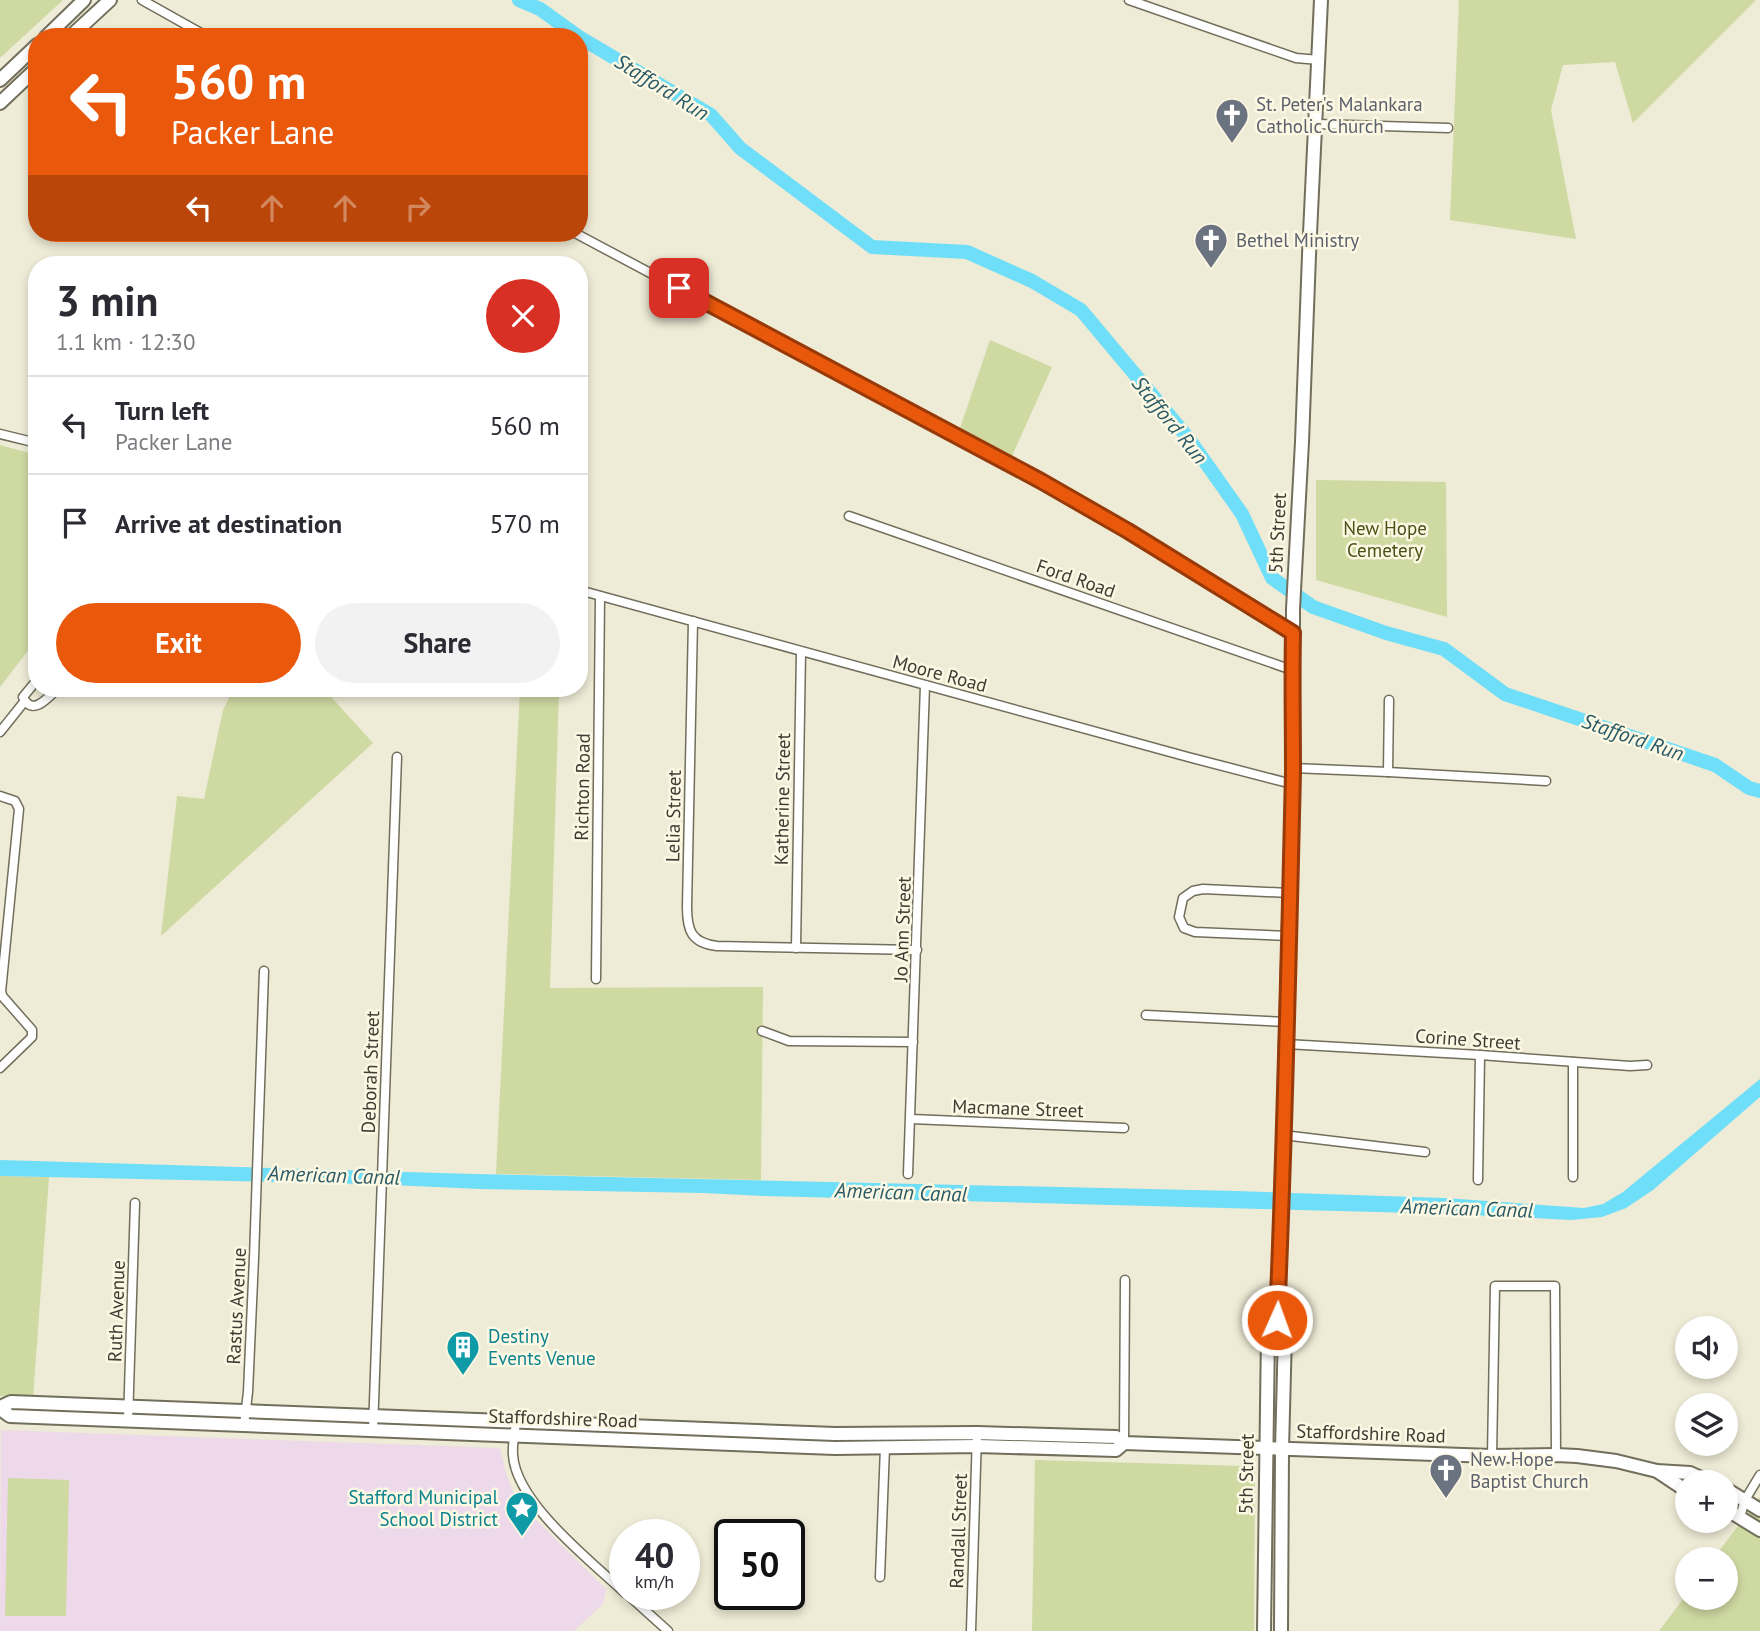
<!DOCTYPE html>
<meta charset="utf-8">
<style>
body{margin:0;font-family:"PT Sans",sans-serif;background:#f2f2f3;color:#2b2b33;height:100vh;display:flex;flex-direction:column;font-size:26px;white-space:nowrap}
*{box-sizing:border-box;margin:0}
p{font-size:23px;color:#7c7c81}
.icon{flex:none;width:38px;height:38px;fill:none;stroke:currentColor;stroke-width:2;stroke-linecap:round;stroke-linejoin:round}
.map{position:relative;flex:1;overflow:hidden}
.drawer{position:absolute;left:28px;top:256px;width:560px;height:441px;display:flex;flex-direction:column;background:#fff;border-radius:28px;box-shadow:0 4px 10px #0003}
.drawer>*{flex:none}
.guide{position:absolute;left:28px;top:28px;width:560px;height:214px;border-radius:28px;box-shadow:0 4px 10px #0003;background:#ea580c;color:#fff;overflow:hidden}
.fabs{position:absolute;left:1675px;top:1316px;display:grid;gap:14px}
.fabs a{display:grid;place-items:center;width:63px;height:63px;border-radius:50%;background:#fff;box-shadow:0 4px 10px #0003;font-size:35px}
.speed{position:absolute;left:609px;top:1519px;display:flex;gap:14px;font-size:35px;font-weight:700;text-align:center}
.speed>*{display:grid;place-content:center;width:91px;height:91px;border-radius:50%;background:#fff;box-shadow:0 4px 10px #0003;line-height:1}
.speed small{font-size:18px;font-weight:400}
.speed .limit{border:4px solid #111;border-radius:10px;background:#fff;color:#111}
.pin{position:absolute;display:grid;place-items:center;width:60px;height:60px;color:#fff;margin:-30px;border-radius:14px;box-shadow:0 4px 10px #0006}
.me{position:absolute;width:77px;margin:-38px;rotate:2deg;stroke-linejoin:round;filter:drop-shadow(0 0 5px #0008)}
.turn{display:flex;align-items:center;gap:24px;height:147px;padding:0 28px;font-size:32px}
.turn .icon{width:91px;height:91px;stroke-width:2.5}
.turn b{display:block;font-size:49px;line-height:60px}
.lanes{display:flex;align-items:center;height:66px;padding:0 28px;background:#0003;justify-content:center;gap:35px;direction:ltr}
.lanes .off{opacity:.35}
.round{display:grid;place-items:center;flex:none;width:74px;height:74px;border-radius:37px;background:#f2f2f3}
.summary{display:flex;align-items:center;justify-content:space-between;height:119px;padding:0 28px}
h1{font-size:42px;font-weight:800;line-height:52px}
.button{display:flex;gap:14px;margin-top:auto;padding:14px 28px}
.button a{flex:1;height:80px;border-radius:42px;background:#ea580c;color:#fff;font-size:28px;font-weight:800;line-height:80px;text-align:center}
.button a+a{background:#f2f2f3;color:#2b2b33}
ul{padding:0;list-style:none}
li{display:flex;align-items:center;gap:21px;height:98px;padding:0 28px;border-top:2px solid #e1e1e2}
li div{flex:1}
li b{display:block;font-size:26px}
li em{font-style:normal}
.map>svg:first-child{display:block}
.education{fill:#edd9e9}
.green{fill:#cfd9a2}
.water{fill:#6fdef8}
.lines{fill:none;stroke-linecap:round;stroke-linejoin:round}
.river{stroke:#6fdef8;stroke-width:14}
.minor-casing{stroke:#726e5c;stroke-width:11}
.secondary-casing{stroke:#726e5c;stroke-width:16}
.minor{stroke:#fff;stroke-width:8}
.secondary{stroke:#fff;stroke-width:12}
.route-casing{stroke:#983908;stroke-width:18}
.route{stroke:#ea580c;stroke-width:12}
.labels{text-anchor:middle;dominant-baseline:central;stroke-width:5;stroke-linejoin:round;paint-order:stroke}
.worship-label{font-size:19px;fill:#5b616d;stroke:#fcf8e3;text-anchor:start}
.park-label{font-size:19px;fill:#495216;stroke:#fcf8e3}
.street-label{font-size:19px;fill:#3e3c34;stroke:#fcf8e3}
.culture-label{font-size:19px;fill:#0d838f;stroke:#fcf8e3;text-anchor:start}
.water-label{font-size:21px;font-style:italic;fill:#2b5b67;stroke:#fcf8e3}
</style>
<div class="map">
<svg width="1760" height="1631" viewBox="0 0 1760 1631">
<rect width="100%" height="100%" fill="#eeebd6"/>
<polygon class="education" points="1,1430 500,1448 506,1473 516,1500 606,1589 603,1604 574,1631 0,1631"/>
<g class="green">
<polygon points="0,0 63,0 0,58"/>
<polygon points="1459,0 1756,0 1633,123 1615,62 1563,65 1551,110 1576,239 1450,220"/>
<polygon points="990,340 1052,367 1012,456 960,428"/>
<polygon points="0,445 37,455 37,639 0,687"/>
<polygon points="1316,480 1446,482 1447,617 1316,580"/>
<polygon points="234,688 323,688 373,743 161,936 177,796 204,799 223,710"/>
<polygon points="520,688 559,688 550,988 763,987 761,1180 496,1174"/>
<polygon points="0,1176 49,1177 33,1398 0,1396"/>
<polygon points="1035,1460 1244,1466 1250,1470 1255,1470 1254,1631 1032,1631"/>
<polygon points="8,1478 69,1480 66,1616 5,1616"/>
<polygon points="1760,1497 1760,1631 1659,1631 1687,1594 1687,1598 1726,1598 1726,1559 1713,1559"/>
</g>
<polygon class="water" points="1760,1079 1760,1097 1653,1190 1626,1208 1602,1217 1571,1220 1454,1214 765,1196 704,1193 480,1189 370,1184 0,1176 0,1160 474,1174 1236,1191 1444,1198 1584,1208 1603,1204 1623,1192"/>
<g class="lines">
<g class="river">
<polyline points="519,0 540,9 579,37"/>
<polyline points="579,37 711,115 740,148 872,247 967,252 1032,281 1081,310 1189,439 1242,514 1272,578 1313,607 1386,633 1444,649 1505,694 1715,765 1749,788 1760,791"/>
</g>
<defs>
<g id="minor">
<polyline points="142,0 208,37"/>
<polyline points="1129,0 1296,58 1319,60"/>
<polyline points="1316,124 1448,128"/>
<polyline points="575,233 1041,481 1128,531 1293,633"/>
<polyline points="0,434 37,443"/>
<polyline points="849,516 1292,670"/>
<polyline points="579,590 1188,757 1292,784"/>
<path d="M693,621L687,907C687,930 691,943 717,946L917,950"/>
<path d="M37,680L23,697C32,717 48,698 58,688"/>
<polyline points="0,732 24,702"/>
<polyline points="1293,768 1388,772 1546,781"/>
<polyline points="1388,772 1389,700"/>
<polyline points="0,796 15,801 19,809 1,992 3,997 32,1030 32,1037 0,1068"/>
<polyline points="1289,936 1195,932 1184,928 1179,917 1183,898 1193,891 1203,889 1289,893"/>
<polyline points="796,948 801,652"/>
<polyline points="596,979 600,596"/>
<polyline points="1146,1015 1287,1022"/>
<polyline points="762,1031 789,1041 913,1042"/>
<polyline points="1286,1044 1480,1055 1630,1066 1647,1065"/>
<polyline points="1573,1062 1573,1177"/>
<polyline points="911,1119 1124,1128"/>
<polyline points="1283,1135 1425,1152"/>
<polyline points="908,1174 925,685"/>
<polyline points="1478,1180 1480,1055"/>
<polyline points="128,1421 135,1203"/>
<path d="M516,1422C515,1433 512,1444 513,1455C516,1503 591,1561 625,1593"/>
<polyline points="244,1425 248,1392 254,1258 264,971"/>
<polyline points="373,1430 397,757"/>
<polyline points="1124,1443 1125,1280"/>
<polyline points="1492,1456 1495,1286 1555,1286 1556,1455"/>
<polyline points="1740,1517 1745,1500 1760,1475"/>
<polyline points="880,1577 885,1447"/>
<polyline points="627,1594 668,1631"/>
<polyline points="971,1631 977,1433"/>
</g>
<g id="secondary">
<polyline points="46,37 84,0"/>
<polyline points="70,37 110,0"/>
<polyline points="0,80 37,45"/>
<polyline points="0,103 37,68"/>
<polyline points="1277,1320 1285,1333 1282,1449 1281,1631"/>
<polyline points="0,1407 11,1402 835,1434 977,1433 1116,1437 1124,1443 1492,1456 1556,1455 1577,1456 1616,1461 1657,1471 1690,1473 1710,1482"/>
<polyline points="0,1409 10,1416 835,1448 977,1446 1116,1450 1124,1443"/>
<polyline points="1657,1471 1687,1491"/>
<polyline points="1726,1489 1760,1510"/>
<polyline points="1726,1509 1760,1530"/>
<polyline points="1264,1631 1268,1333 1277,1320 1282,1187 1293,768 1293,609 1302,442 1309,255 1321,0"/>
</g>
</defs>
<use href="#minor" class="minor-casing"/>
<use href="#secondary" class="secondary-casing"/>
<use href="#minor" class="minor"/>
<use href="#secondary" class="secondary"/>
</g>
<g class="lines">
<defs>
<path id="route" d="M679,288L1041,481L1128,531L1293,633C1292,679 1293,725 1293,771C1289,954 1285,1137 1277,1320"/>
</defs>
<use href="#route" class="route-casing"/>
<use href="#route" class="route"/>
</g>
<defs>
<symbol id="church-pin" viewBox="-11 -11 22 30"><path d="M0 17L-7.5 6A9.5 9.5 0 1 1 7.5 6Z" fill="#6b7280" stroke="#fcf8e3"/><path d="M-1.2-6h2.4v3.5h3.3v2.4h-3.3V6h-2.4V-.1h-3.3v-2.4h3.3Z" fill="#fff"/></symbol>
<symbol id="building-pin" viewBox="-11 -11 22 30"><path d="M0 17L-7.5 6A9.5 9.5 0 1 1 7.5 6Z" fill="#0f9aa8" stroke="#fcf8e3"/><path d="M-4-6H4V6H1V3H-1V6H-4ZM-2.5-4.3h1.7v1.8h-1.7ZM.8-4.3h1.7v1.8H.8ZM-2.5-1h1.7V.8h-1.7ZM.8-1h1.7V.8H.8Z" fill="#fff"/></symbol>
<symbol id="sight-pin" viewBox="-11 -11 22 30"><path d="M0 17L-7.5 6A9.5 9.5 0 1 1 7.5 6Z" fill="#0f9aa8" stroke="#fcf8e3"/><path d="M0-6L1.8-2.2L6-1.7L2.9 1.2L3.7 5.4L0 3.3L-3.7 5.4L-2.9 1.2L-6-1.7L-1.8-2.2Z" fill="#fff"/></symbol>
</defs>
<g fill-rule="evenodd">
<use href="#church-pin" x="1213" y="96" width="38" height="52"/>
<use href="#church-pin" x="1192" y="221" width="38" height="52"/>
<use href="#building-pin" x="444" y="1328" width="38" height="52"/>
<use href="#church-pin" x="1427" y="1451" width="38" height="52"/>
<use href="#sight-pin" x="503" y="1489" width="38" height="52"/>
</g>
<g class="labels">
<g class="worship-label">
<text x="1256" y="104">St. Peter's Malankara<tspan x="1256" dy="22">Catholic Church</tspan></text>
<text x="1236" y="240">Bethel Ministry</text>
<text x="1470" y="1459">New Hope<tspan x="1470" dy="22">Baptist Church</tspan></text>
</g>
<g class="park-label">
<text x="1385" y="528">New Hope<tspan x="1385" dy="22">Cemetery</tspan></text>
</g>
<g class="street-label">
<text transform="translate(1277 533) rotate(-87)">5th Street</text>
<text transform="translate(1076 578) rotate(19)">Ford Road</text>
<text transform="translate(940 673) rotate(15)">Moore Road</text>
<text transform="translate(582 787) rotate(-89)">Richton Road</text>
<text transform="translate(782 799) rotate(-89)">Katherine Street</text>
<text transform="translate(673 816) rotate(-89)">Lelia Street</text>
<text transform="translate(902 929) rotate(-88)">Jo Ann Street</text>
<text transform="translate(1468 1039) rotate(4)">Corine Street</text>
<text transform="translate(370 1072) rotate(-88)">Deborah Street</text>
<text transform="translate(1018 1108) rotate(2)">Macmane Street</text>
<text transform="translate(236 1306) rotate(-87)">Rastus Avenue</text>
<text transform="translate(116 1311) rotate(-88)">Ruth Avenue</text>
<text transform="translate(563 1418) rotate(2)">Staffordshire Road</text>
<text transform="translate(1371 1433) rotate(2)">Staffordshire Road</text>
<text transform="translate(1246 1474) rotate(-89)">5th Street</text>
<text transform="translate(958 1531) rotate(-88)">Randall Street</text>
</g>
<g class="culture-label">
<text x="488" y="1336">Destiny<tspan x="488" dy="22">Events Venue</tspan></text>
<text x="498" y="1497" text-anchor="end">Stafford Municipal<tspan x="498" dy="22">School District</tspan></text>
</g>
<g class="water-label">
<text transform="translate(662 87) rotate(32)">Stafford Run</text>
<text transform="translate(1170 420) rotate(51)">Stafford Run</text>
<text transform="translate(1633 737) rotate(19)">Stafford Run</text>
<text transform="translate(334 1175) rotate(2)">American Canal</text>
<text transform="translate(901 1192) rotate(2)">American Canal</text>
<text transform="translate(1467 1208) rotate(2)">American Canal</text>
</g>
</g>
</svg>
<div class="fabs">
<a><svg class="icon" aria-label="sound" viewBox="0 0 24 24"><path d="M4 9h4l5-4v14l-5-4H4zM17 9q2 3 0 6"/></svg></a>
<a><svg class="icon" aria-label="layers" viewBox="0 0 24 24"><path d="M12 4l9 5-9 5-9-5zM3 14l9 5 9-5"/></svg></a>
<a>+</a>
<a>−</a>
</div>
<div class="speed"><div>40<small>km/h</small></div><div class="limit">50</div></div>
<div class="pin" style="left:679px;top:288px;background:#d93025"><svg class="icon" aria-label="arrive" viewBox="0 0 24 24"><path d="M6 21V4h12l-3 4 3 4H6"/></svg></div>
<svg class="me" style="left:1277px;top:1320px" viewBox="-20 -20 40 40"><circle r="17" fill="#ea580c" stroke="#fff" stroke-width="3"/><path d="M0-11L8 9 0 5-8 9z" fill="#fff"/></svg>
<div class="guide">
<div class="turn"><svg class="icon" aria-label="left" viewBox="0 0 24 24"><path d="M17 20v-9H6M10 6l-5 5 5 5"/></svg><div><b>560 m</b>Packer Lane</div></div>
<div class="lanes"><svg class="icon" aria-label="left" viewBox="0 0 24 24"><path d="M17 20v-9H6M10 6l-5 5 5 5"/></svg><svg class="icon off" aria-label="ahead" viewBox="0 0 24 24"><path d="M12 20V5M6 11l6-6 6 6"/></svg><svg class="icon off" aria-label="ahead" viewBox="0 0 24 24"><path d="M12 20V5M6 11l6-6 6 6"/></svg><svg class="icon off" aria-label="right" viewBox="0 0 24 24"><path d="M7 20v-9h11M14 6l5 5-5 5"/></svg></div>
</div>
<section class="drawer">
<div class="summary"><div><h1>3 min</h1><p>1.1 km · 12:30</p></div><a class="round" style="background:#d93025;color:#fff"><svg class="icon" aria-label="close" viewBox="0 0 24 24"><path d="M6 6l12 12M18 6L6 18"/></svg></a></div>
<ul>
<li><svg class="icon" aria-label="left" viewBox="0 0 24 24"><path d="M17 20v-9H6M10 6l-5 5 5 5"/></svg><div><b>Turn left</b><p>Packer Lane</p></div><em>560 m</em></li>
<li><svg class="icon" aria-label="arrive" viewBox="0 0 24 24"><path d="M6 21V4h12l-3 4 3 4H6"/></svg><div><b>Arrive at destination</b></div><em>570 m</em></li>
</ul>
<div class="button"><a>Exit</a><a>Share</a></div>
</section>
</div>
